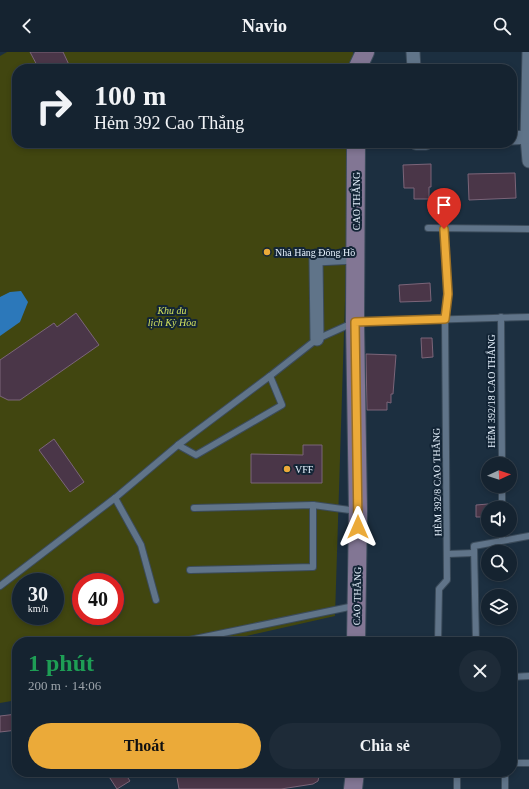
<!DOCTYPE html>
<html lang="vi">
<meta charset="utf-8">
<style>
body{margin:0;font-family:Georgia,serif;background:#1e2b38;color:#f1f3f6;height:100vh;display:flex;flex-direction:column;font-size:15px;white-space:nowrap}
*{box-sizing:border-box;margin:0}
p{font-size:13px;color:#9da4ab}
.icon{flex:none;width:22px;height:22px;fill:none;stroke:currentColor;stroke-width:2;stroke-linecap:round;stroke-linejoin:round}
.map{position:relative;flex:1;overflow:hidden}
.panel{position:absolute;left:12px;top:585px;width:505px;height:140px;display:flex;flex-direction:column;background:#152330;border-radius:16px;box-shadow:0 2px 6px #0003,0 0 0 1px #34404c}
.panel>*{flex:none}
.top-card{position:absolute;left:12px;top:12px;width:505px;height:84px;border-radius:16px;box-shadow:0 2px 6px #0003,0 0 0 1px #34404c;background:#152330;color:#f1f3f6;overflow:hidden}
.needle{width:26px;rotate:87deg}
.buttons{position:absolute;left:481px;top:405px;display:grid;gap:8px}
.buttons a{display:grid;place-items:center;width:36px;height:36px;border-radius:50%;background:#152330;box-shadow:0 2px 6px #0003,0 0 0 1px #34404c;font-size:20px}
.speed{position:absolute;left:12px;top:521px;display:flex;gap:8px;font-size:20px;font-weight:700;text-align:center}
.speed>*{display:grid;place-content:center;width:52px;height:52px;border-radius:50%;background:#152330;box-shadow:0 2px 6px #0003,0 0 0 1px #34404c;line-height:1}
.speed small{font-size:10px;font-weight:400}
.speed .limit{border:6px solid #d22;background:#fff;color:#111}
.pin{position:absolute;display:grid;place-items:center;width:34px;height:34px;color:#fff;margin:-41px -17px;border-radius:50% 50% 50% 0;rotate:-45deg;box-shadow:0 0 4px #0007}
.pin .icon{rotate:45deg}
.me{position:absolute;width:44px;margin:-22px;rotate:0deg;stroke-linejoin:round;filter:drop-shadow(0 0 3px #0008)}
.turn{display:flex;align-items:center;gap:14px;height:84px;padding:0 16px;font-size:18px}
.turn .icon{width:52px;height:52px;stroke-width:2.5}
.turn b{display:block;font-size:28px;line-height:34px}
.round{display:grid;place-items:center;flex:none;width:42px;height:42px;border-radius:21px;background:#1e2b38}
.headline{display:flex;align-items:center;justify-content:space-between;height:68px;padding:0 16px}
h1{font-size:24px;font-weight:600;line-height:30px;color:#1e9e55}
.action{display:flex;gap:8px;margin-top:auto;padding:8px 16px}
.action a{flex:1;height:46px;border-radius:24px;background:#ebaa39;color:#111;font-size:16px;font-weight:600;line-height:46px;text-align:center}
.action a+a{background:#1e2b38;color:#f1f3f6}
header{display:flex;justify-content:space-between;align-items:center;height:52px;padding:0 16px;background:#152330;font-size:18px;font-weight:600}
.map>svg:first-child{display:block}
.green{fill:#414610;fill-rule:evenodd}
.water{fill:#2c78ba}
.building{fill:#4a3648;stroke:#7b6579}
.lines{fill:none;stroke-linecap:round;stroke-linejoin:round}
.lane-casing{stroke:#3b4b5a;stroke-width:8}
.street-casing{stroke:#3b4b5a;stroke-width:15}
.secondary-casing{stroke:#3b4b5a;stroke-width:20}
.lane{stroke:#607489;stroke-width:6}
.street{stroke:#607489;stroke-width:13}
.secondary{stroke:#827694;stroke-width:18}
.route-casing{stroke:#996e25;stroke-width:10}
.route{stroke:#ebaa39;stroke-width:7}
.poi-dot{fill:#ebaa39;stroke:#132536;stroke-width:1.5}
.labels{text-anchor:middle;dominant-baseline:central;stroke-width:4;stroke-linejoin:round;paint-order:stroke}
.street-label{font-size:10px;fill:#e6f2fe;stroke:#132536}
.poi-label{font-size:10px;fill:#e6f2fe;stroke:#132536;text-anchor:start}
.park-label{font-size:10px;font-style:italic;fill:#d2e25e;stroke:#132536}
</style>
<header><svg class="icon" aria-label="back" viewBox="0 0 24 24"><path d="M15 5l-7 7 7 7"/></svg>Navio<svg class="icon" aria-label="search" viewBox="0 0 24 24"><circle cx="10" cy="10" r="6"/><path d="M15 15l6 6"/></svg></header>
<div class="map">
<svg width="529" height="737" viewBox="0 0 529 737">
<rect width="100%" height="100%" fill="#1c2f40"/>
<path class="green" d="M7,0H353V17H17V91H350L335,564L220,590H17V648L0,651V4ZM21,530H55V564H21ZM81,530H115V564H81Z"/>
<polygon class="water" points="21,239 28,250 20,270 0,284 0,245 10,240"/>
<g class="building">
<polygon points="30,0 63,0 71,17 39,17"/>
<polygon points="431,112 431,135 429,135 429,147 414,147 414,136 404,136 403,113"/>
<polygon points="515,121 516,146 469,148 468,122"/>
<polygon points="430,231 431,249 400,250 399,233"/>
<polygon points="76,261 99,293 20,348 8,348 0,344 0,308 54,271 57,275"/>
<polygon points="421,286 432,286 433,305 422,306"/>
<polygon points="366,302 396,303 393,342 391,342 391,351 387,350 387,358 367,358"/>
<polygon points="54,387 84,430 70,440 39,398"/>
<polygon points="303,393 322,393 322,431 251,431 251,402 303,403"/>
<polygon points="488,452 488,465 476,465 476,453"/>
<polygon points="17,662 17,678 0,680 0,664"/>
<polygon points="106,720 124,720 130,729 117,737"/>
<polygon points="176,720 320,720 318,729 313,732 281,737 179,737"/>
</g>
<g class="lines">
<defs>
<g id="lane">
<polyline points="428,176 529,177"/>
<polyline points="501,265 502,412"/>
<polyline points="178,393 196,403 282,353 270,324"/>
<polyline points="502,434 502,456"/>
<polyline points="115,446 141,493 156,548"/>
<polyline points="194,456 313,453 357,459"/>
<polyline points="502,478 502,488"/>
<polyline points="448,502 473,501"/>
<polyline points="190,518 313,515 313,453"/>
<polyline points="0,534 115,446 178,393 270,324 317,287 355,270 529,265"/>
<polyline points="180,590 354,554"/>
<polyline points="438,590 439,537 447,528 445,267 448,242 444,177"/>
<polyline points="476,590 474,494 529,484"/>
<polyline points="512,625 529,624"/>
<polyline points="512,711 529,711"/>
<polyline points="505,720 505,737"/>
<polyline points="457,737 457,720"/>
</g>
<g id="street">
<polyline points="413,0 414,17"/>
<polyline points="529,0 527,85 529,109"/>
<polyline points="512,86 527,85"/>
<polyline points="416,91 426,91"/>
<polyline points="317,287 316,207 355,205"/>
</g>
<g id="secondary">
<polyline points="357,17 365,0"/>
<polyline points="356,91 355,270 358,459 356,590"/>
<polyline points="353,737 355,720"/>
</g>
</defs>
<use href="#lane" class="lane-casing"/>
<use href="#street" class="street-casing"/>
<use href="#secondary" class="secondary-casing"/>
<use href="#lane" class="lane"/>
<use href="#street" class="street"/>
<use href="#secondary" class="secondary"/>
</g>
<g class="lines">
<defs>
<polyline id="route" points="358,475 355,270 445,267 448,242 444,177"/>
</defs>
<use href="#route" class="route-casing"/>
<use href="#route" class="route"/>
</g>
<g class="poi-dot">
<circle cx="267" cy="200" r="4"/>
<circle cx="287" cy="417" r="4"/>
</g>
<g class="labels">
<g class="street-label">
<text transform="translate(356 149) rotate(-90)">CAO THẮNG</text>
<text transform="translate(491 339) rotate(-90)">HẺM 392/18 CAO THẮNG</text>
<text transform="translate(437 430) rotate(-91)">HẺM 392/8 CAO THẮNG</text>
<text transform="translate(357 544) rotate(-89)">CAO THẮNG</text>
</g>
<g class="poi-label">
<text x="275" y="200">Nhà Hàng Đông Hồ</text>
<text x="295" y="417">VFF</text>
</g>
<g class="park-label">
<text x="172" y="258">Khu du<tspan x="172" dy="12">lịch Kỳ Hòa</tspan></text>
</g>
</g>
</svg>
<div class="buttons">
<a><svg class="needle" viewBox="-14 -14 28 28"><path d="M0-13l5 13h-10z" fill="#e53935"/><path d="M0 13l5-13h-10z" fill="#9da4ab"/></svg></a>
<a><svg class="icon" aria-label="sound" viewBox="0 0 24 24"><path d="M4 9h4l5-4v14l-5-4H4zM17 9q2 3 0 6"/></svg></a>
<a><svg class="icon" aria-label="search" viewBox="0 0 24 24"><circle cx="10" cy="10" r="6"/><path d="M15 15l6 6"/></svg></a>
<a><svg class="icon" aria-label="layers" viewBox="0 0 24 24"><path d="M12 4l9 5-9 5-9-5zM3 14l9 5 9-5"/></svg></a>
</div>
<div class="speed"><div>30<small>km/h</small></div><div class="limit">40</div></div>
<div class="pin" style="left:444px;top:177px;background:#d93025"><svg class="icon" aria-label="arrive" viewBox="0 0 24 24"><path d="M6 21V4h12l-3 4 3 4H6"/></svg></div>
<svg class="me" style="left:358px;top:475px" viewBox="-20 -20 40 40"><path d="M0-17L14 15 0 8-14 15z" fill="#ebaa39" stroke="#fff" stroke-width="4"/></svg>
<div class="top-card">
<div class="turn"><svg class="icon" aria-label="right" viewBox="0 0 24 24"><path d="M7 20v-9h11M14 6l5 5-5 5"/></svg><div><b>100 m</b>Hẻm 392 Cao Thắng</div></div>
</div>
<section class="panel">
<div class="headline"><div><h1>1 phút</h1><p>200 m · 14:06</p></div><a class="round"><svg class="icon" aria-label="close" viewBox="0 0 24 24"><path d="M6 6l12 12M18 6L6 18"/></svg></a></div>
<div class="action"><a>Thoát</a><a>Chia sẻ</a></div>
</section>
</div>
